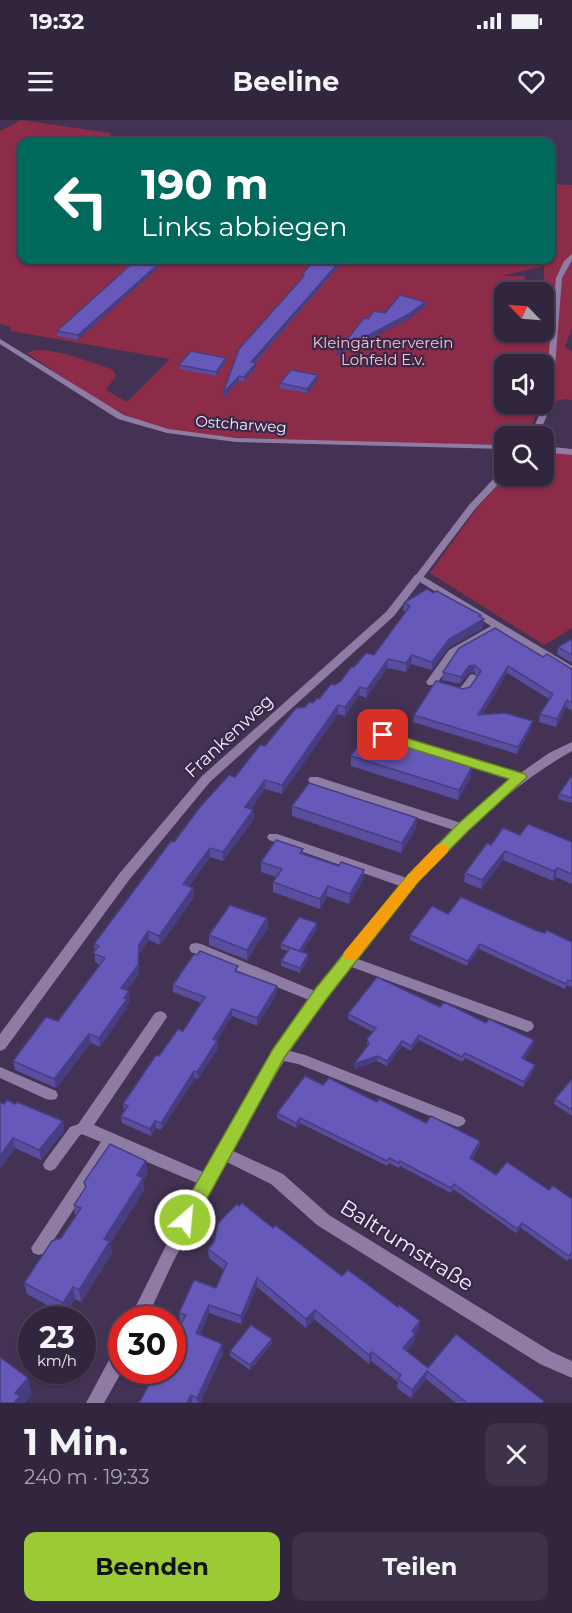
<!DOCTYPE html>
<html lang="de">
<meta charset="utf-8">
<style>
body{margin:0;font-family:Montserrat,sans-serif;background:#3d3249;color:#f1f3f6;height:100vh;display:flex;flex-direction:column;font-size:22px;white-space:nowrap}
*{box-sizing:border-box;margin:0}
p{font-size:20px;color:#a8a5b0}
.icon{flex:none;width:33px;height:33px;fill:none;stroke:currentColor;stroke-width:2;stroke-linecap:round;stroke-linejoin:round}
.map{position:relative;height:1283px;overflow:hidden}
.details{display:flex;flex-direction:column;background:#32263e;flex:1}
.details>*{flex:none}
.guide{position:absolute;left:18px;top:18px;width:537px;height:126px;border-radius:12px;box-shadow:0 2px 4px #0004,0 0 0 2px #4d4358;background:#00695c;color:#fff;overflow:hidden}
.needle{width:39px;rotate:295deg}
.buttons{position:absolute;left:494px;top:162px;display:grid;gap:12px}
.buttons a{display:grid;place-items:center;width:60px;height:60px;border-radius:12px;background:#32263e;box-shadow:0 2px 4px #0004,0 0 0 2px #4d4358;font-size:30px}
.speed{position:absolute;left:18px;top:1186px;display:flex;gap:12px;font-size:30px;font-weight:700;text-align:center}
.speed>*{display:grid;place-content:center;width:78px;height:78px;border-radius:50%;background:#32263e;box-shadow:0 2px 4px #0004,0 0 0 2px #4d4358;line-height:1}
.speed small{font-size:15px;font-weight:400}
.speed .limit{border:9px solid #d22;background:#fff;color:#111}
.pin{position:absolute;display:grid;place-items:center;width:51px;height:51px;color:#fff;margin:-26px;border-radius:12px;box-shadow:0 3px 9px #0006}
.me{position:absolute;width:66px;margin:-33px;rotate:27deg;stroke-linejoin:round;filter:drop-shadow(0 0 4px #0008)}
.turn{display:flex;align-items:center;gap:21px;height:126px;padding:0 24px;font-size:27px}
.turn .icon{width:78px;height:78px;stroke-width:2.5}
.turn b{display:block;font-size:42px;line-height:51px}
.round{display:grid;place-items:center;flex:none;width:63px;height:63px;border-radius:12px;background:#3d3249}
.headline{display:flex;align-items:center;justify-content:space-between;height:102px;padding:0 24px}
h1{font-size:36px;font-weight:700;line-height:45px}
.button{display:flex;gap:12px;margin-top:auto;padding:12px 24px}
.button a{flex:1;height:69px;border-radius:12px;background:#9acb34;color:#111;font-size:24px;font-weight:700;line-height:69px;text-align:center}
.button a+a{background:#3d3249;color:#f1f3f6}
.status{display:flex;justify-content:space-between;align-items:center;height:42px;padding:0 30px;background:#32263e;direction:ltr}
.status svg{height:16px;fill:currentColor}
header{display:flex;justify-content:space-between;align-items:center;height:78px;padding:0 24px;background:#32263e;font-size:27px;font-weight:700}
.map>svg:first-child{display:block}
.green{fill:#8c2c48;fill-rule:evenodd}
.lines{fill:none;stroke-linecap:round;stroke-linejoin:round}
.service{fill:#8f7ca5;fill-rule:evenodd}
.minor{fill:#8f7ca5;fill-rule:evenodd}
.wall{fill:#584d9f}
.shaded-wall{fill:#473e82}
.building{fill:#6659b9;stroke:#473e82;stroke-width:1.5}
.route{fill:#9acb34;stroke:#648422;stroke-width:1.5}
.slow{fill:#f59e0b}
.labels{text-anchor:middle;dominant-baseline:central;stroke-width:4.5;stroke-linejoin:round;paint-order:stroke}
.far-park-label{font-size:15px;fill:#fdc1cc;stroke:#382848}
.far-street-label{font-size:15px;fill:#f5edfe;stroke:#382848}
.street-label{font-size:18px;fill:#f5edfe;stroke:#382848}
.near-street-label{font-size:21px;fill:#f5edfe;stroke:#382848}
</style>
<div class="status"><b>19:32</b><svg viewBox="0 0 49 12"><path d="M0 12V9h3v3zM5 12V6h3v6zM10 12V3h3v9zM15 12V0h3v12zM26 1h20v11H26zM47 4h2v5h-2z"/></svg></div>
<header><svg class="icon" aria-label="menu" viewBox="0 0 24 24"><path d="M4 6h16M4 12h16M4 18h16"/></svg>Beeline<svg class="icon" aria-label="heart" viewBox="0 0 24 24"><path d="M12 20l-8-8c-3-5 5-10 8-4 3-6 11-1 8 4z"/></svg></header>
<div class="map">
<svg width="572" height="1283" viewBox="0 0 572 1283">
<rect width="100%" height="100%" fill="#433253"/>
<g class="green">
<path d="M21,0L110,13L112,22H22V140H550L551,64L572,65V208L565,227L572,232V280L565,279L541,285L526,316H504V325C428,323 352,323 276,319C231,317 182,317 140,301C100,285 63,257 27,233C44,222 93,244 112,249L116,256L106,270L127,282L170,239L11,211V207L0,204V11ZM544,146L543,212H504V172L528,170L524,156H500ZM504,244H543V284H504Z"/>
<polygon points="543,328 572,331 572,508 544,525 430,453 477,388 507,356 543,356"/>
</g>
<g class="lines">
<g class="service">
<polygon points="572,134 572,140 562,158 552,284 538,316 530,316 544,284 556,158 564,141"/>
<polygon points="0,219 124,295 168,309 236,318 504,325 504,329 236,322 167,313 118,299 0,224"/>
<polygon points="501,351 504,351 504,356 506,356 475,389 422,459 416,459 414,457 416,455 469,385"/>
<polygon points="473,554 478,557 467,573 463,574 451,571 450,569 451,567 461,567 470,555"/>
<polygon points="0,947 56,971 58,975 56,979 51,980 46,979 0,958"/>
<polygon points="84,1002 89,1004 91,1008 89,1012 80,1015 55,1049 50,1051 45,1049 43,1045 45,1041 70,1007"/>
</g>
<g class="minor">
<polygon points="543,326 572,329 572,335 543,332"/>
<polygon points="419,454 572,546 572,555 498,510 457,534 436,565 428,565 426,562 449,530 491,506 420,462 394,496 210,662 129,760 5,929 0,931 0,914 119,754 202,656 386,492 415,455"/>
<path d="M370,608L519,654L549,633L572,622V631C484,681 418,760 355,838L532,902L534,906L532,910L527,912L349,846L290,931L305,935L463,997L466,1001L463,1005L458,1007L453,1005L298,944L284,941L231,1030L283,1054L329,1095L552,1232L572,1241V1258L540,1244L317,1105L271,1064L225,1041L173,1142L146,1200H129L197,1063L114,1028L45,1133L39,1135L33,1133L31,1128L101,1022L79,1013L76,1008L79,1003L155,893L160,891L165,893L167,897L94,1005L203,1052L274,930L309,880L191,832L189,828L191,824L196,823L201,824L315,871L344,832L400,766L269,720L267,717L269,714H277L407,758L454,710L310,663L308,660L310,657H318L461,703L511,660L366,615L364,612L366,609Z"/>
<polygon points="122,1225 122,1251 104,1283 86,1283 116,1227"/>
</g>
</g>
<g class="wall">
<polygon points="136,140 78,220 57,216 57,211"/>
<polygon points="340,145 255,243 256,243 256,248 244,261 239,261 223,278 223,273 301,159 302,155"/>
<polygon points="226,242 216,256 179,249 179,245"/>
<polygon points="318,260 307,273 280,268 280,263"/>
<polygon points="404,483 481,497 483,508 448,528 432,550 411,544 406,552 387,548 366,578 359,575 345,596 338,594 282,674 265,669 251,689 253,690 254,699 223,741 210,737 189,766 193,768 194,777 160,825 149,820 139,834 139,854 127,870 130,880 127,884 127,888 100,927 91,923 56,968 15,950 13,941 58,901 100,845 95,842 94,824 174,722 235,657 305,587 313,583 319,579 341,561 354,547 374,535 406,492 403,491"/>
<polygon points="572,519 572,543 557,534 558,527"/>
<polygon points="459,528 543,537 572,549 572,591 566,587 556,607 539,602 540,594 549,579 507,553 482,595 531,608 517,634 413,602 414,595 463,569 470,567 477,556 474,552 468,554 460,564 442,560 443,552"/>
<polygon points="399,618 399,624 450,640 471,657 458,680 351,646 351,636 384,619"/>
<polygon points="572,655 572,683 558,679 559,674"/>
<polygon points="292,686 416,708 401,733 292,696"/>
<polygon points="520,715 572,722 572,764 556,757 553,761 503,740 481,769 464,762 465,753 491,725"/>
<polygon points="303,729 303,734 339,746 364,750 363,760 349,784 327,776 320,789 273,772 273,762 276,757 261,752 261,742"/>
<polygon points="448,794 535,810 572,822 572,867 567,865 565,869 479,829 467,846 410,820 410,815"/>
<polygon points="267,798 268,808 247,840 209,825 209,815"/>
<polygon points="317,803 317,808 302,832 308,834 308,840 300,853 281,846 281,841 288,831 281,829 281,824"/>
<polygon points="197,835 277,866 277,873 257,906 232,896 216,921 218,928 198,959 195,958 161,1010 156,1008 151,1016 122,1003 121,996 124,991 123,984 159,936 183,911 201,883 173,872 173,865"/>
<polygon points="440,887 533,926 524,939 535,945 534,950 523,967 465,938 462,942 419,920 411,931 402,926 387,946 377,941 354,949 367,926 367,919 373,912 348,899 348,894"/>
<polygon points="572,959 572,996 554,984 555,979"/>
<polygon points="323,965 377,982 426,1003 480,1021 480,1026 472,1039 496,1055 549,1070 572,1079 572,1140 570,1138 567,1141 521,1108 516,1113 453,1069 451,1073 400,1046 399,1048 389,1043 387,1046 300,1003 296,1008 277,998 277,993"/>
<polygon points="0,982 4,984 15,984 63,1001 64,1011 41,1040 15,1028 0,1049"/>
<polygon points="148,1053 143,1060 144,1070 110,1124 112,1133 81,1182 75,1179 65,1195 27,1174 24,1163 61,1118 75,1097 74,1085 85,1068 84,1062"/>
<polygon points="273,1108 419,1210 415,1215 414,1222 406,1231 428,1248 543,1283 456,1283 426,1259 411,1278 397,1268 398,1262 371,1241 369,1244 314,1199 306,1208 257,1167 241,1204 209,1193 200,1215 223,1233 200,1283 139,1283 150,1262 150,1258 172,1251 182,1202 180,1201 179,1193 216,1168 224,1150 209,1138 208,1129"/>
<polygon points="272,1219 272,1223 250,1250 230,1236 230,1231"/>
</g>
<g class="shaded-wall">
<polygon points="163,140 167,140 78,220 78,215"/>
<polygon points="340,141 340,145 251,247 251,242"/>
<polygon points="425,182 425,187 409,199 336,236 337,232"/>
<polygon points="226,238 226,242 216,256 216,252"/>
<polygon points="256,243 256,248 244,261 244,257"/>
<polygon points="318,255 318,260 307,273 307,269"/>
<polygon points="239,256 239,261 223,278 223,273"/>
<polygon points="481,495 480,501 484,499 483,508 448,528 432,550 432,542 449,519"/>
<polygon points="412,535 411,544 406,552 406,543"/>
<polygon points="388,539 387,548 366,578 367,569"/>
<polygon points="475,545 474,552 468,554 460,564 461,557 469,546"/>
<polygon points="508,546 507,553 477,603 478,595"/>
<polygon points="360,567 359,575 345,596 345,587"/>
<polygon points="567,580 566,587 556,607 557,599"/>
<polygon points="338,585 338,594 282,674 282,665"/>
<polygon points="533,601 531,608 517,634 518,627"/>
<polygon points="472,647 471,657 458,680 459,670"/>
<polygon points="265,660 265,669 246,696 245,687"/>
<polygon points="253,690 254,699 223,741 223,732"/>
<polygon points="417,698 416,708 401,733 402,723"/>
<polygon points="210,728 210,737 183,773 183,764"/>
<polygon points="505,731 503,740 481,769 482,760"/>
<polygon points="557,748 556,757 553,761 554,751"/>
<polygon points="364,750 363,760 349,784 350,774"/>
<polygon points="328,766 327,776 320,789 320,779"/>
<polygon points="193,768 194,777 160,825 159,816"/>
<polygon points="267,798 268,808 247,840 247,830"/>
<polygon points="317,803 317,808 299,836 299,831"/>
<polygon points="148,811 149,820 139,834 139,854 122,877 121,868 139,825"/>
<polygon points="480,824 479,829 467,846 468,841"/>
<polygon points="308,834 308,840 300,853 300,848"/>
<polygon points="277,866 277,873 257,906 257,898"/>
<polygon points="129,871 130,880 127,884 127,888 100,927 99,918"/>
<polygon points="232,889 232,896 213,926 213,919"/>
<polygon points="89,914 91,923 56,968 54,959"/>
<polygon points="419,915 419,920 411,931 411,926"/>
<polygon points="534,920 533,926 521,944 522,938"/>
<polygon points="217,921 218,928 198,959 197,952"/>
<polygon points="402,921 402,926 387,946 387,941"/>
<polygon points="377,936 377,941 354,949 354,944"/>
<polygon points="535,945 534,950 523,967 524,962"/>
<polygon points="194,951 195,958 161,1010 161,1003"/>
<polygon points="300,998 300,1003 296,1008 296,1003"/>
<polygon points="63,1001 64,1011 41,1040 39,1030"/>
<polygon points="155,1001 156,1008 151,1016 150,1009"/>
<polygon points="13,1018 15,1028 0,1049 0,1036"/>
<polygon points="480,1021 480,1026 469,1043 470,1038"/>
<polygon points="146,1041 148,1053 143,1060 144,1070 110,1124 112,1133 81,1182 79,1170 137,1055"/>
<polygon points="522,1103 521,1108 516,1113 517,1109"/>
<polygon points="257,1158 257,1167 241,1204 241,1196"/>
<polygon points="73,1167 75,1179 65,1195 63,1183"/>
<polygon points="209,1185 209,1193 197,1222 196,1213"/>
<polygon points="315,1190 314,1199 306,1208 306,1199"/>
<polygon points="420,1201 419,1210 415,1215 414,1222 402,1237 403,1228 412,1211"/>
<polygon points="272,1219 272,1223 250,1250 250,1245"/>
<polygon points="222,1224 223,1233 200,1283 198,1283 197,1278"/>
<polygon points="372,1232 371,1241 369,1244 369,1235"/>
<polygon points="427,1251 426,1259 411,1278 412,1270"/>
<polygon points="28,1258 32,1275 25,1283 14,1283 15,1273"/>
<polygon points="191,1275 192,1283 187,1283"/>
</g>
<g class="building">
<polygon points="136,140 163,140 78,215 57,211"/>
<polygon points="314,140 331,140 340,141 251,242 256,243 244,257 239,256 223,273 239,229 304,156 302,155"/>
<polygon points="400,175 425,182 409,194 337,232 364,198 368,199 374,191 385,193"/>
<polygon points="191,231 226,238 216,252 179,245"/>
<polygon points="291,250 318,255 307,269 280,263"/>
<polygon points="427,469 433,473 437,471 481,495 479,496 484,499 449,519 432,542 412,535 406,543 388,539 367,569 360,567 345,587 338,585 282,665 265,660 245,687 253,690 223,732 210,728 183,764 193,768 159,816 148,811 139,825 138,845 121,868 129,871 124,878 127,879 99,918 89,914 54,959 13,941 46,897 58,901 105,838 93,833 99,826 94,824 171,721 174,722 200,687 229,655 235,657 260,625 265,626 296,588 305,587 309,582 313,583 317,578 319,579 331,564 335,565 341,561 351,547 354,547 366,533 374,535 410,486 404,483"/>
<polygon points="495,508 543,537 547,534 572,549 572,583 567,580 557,599 540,594 553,574 508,546 478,595 505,593 533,601 518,627 414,595 436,561 463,569 470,567 481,551 475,545 469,546 461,557 443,552 459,528"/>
<polygon points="572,519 572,535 558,527"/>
<polygon points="366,614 384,619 399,618 396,623 436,636 451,633 448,640 472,647 459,670 351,636"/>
<polygon points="572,655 572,678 559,674"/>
<polygon points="309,663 417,698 402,723 292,686"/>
<polygon points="528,704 572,722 572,754 557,748 554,751 505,731 482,760 465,753 487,723 491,725 503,708 520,715"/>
<polygon points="276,720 303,729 300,733 339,746 341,742 364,750 350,774 328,766 320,779 273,762 282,749 261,742"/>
<polygon points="461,777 535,810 545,813 546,810 572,822 572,861 568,860 566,864 480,824 468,841 410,815 432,786 448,794"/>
<polygon points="230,785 267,798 247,830 209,815"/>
<polygon points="299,797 317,803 299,831 281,824"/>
<polygon points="290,828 308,834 300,848 281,841"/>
<polygon points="200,831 238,846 235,851 277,866 257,898 232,889 213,919 217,921 197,952 194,951 161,1003 155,1001 150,1009 121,996 128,986 123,984 156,935 159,936 178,909 183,911 205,877 173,865 194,834 197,835"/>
<polygon points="377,857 440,887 444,882 486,903 489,899 534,920 522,938 535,945 524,962 465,933 462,937 419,915 411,926 402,921 387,941 377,936 354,944 369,924 367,919 376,908 348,894"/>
<polygon points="305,956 323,965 329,958 377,982 379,979 426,1003 431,996 480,1021 470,1038 496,1055 507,1042 549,1070 553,1066 572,1079 572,1134 571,1133 569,1136 522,1103 517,1109 454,1064 451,1068 400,1041 399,1043 389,1038 387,1041 300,998 296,1003 277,993"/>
<polygon points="572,959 572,990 555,979"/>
<polygon points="7,980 15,984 17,982 63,1001 39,1030 13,1018 0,1036 0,982 4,984"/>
<polygon points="110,1024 146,1041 137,1055 143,1058 104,1119 110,1121 79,1170 73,1167 63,1183 24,1163 52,1121 61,1118 81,1088 74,1085 86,1067 84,1062"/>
<polygon points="242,1083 273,1108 275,1105 342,1156 348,1150 398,1187 399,1185 420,1201 412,1211 415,1214 403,1228 428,1248 456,1214 544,1281 542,1283 467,1283 427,1251 412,1270 398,1259 401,1255 372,1232 369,1235 315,1190 306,1199 257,1158 241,1196 209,1185 196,1213 222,1224 197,1278 191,1275 187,1283 139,1283 152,1259 150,1258 153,1251 172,1251 172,1221 186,1195 179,1193 194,1160 216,1168 227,1143 208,1129 214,1122 218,1103 237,1084 239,1086"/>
<polygon points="251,1205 272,1219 250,1245 230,1231"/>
<polygon points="0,1237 28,1258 15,1273 20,1276 14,1283 0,1283"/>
</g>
<polygon class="route" points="383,611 525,654 527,657 468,711 418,762 328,877 284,938 192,1106 185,1108 179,1106 176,1100 179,1094 273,929 316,868 408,755 458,704 509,659 378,618 376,615"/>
<polygon class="slow" points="442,724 447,725 449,729 447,733 418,762 356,840 345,840 343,835 345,831 408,755 437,725"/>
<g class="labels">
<g class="far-park-label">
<text x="383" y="222">Kleingärtnerverein<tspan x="383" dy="17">Lohfeld E.v.</tspan></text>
</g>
<g class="far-street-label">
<text transform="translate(241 304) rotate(4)">Ostcharweg</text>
</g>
<g class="street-label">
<text transform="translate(229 616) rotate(-43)">Frankenweg</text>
</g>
<g class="near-street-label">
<text transform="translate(407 1125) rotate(32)">Baltrumstraße</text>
</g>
</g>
</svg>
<div class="buttons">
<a><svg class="needle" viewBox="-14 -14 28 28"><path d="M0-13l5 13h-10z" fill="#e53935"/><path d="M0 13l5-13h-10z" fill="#a8a5b0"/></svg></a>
<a><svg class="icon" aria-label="sound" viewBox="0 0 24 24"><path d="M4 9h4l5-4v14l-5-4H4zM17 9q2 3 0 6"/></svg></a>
<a><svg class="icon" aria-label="search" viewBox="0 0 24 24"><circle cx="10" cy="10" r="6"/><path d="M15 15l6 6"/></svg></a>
</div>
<div class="speed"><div>23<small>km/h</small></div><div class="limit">30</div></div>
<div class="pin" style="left:383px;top:615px;background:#d93025"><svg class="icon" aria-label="arrive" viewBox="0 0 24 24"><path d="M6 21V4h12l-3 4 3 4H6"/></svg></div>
<svg class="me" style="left:185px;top:1100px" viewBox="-20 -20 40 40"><circle r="17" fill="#9acb34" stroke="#fff" stroke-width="3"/><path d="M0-11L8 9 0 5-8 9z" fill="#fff"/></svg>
<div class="guide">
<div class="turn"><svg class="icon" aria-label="left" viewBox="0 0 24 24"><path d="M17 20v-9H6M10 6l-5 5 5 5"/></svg><div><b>190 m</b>Links abbiegen</div></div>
</div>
</div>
<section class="details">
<div class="headline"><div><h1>1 Min.</h1><p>240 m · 19:33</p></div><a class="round"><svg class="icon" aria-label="close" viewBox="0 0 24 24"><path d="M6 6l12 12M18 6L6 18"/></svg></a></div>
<div class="button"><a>Beenden</a><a>Teilen</a></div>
</section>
